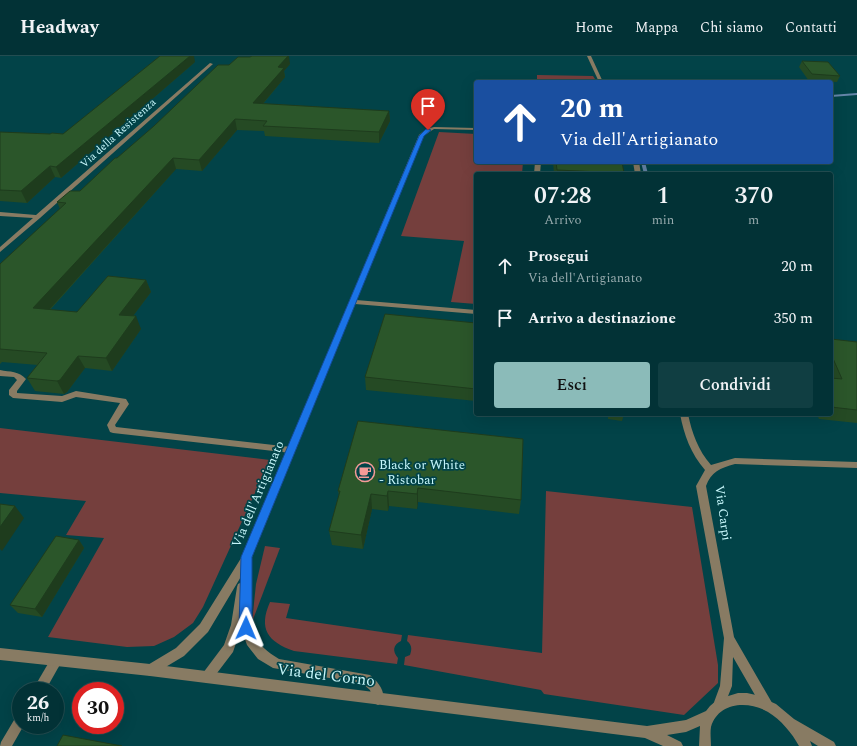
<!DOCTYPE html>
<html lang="it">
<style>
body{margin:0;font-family:Spectral,serif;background:#103e42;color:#f1f3f6;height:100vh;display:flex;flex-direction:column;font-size:15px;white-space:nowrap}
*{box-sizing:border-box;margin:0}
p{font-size:13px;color:#96aaad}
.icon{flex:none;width:22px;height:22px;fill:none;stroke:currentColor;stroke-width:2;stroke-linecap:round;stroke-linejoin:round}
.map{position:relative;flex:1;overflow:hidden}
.panel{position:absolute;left:474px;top:116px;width:359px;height:244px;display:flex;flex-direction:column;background:#023236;border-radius:4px;box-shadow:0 4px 16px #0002,0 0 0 1px #234d51}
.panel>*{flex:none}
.hud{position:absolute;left:474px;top:24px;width:359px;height:84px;border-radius:4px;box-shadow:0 4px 16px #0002,0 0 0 1px #234d51;background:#1a4fa0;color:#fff;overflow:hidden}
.speed{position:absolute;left:12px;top:626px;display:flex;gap:8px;font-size:20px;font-weight:700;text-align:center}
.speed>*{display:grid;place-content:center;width:52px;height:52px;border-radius:50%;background:#023236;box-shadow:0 4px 16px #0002,0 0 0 1px #234d51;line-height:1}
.speed small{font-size:10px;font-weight:400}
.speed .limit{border:6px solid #d22;background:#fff;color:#111}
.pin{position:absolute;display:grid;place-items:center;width:34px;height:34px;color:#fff;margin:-41px -17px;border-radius:50% 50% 50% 0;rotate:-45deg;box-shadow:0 0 4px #0007}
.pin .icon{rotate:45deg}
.me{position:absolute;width:44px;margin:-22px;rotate:1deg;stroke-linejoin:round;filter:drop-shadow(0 0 3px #0008)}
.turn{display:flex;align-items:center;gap:14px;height:84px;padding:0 20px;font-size:18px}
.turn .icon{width:52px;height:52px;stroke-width:2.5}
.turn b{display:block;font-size:28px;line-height:34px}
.eta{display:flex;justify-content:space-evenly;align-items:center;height:68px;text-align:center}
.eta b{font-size:24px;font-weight:600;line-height:28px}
.primary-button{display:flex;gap:8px;margin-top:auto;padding:8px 20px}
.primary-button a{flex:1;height:46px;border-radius:4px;background:#8bbbb9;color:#111;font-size:16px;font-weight:600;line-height:46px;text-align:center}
.primary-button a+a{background:#103e42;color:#f1f3f6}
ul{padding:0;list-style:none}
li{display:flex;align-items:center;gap:12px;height:52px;padding:0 20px}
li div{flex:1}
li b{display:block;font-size:15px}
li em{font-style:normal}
header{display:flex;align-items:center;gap:24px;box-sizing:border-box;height:56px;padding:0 20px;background:#023236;border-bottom:1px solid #234d51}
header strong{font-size:19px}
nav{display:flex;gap:22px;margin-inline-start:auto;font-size:14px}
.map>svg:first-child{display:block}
.green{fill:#753f3d}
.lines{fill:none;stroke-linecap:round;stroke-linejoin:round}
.stream{fill:#6686a9;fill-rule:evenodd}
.service{fill:#887b63;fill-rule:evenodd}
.minor{fill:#887b63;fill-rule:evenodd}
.tertiary{fill:#887b63;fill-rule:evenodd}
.wall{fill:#254a24}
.shaded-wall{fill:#1e3c1d}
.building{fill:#2b562a;stroke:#1e3c1d}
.route{fill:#1a73e8;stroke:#114b97}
.labels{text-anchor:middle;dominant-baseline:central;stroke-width:3.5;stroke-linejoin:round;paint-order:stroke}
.far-street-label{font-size:11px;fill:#c6f6fa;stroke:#024348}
.poi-label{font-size:13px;fill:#c6f6fa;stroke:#024348;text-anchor:start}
.street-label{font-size:13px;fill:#c6f6fa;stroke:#024348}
.near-street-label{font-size:16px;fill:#c6f6fa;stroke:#024348}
</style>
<header>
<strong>Headway</strong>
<nav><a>Home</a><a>Mappa</a><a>Chi siamo</a><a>Contatti</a></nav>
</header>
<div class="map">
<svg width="857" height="690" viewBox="0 0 857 690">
<rect width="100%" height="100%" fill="#024348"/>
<g class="green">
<polygon points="537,19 593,20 597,26 537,26"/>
<polygon points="439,76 476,78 476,106 523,106 522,118 476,118 476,248 451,246 464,185 401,180"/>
<polygon points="0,372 270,404 203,551 193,567 174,581 154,590 127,591 48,581 104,482 66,479 86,445 0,437"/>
<path d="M546,435L692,451L718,609V627L684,659L544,638L541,634L404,609L405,601L410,599C412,593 412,589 407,585L408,579L542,597Z"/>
<polygon points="265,490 280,492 252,566 256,528"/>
<path d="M270,546L290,548L286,562L402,579L401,585C393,589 392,595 398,602L397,608L294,595C268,586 258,573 270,546Z"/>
</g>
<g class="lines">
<g class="stream">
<polygon points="857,37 857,39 831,41 831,39"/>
<polygon points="641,106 645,106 648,118 644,118"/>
</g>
<path class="service" d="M0,314C10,316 19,315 26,323L17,335V337L62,340L76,335L126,343L129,348L115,369L116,371L291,391L294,392L295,394L294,396L291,397L113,377L110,376L107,369L120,347L76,341L62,346L13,342L9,339V334L17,324L14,321L0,320Z"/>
<g class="minor">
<polygon points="587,0 591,0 603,26 599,26"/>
<polygon points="210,7 213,8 40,162 0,196 0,191 33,162 0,160 0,156 36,159"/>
<path d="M434,71L476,72V74L434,73L423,80L356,244L476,254V258L355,248L252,501L251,572C257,587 265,595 279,603L370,619C378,626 387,636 382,647L378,649L374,647L370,634L363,628L273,612L258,603L247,589L241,572L233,596L211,625L207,627L203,625L201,621L203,617L224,589L231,569L237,531L238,528L242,526V519L208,576L184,600L154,618L150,620L146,618L144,614L146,610L176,592L200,568L243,499L419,79L426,73Z"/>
<polygon points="535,106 541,106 540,118 534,118"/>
<polygon points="633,106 639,106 641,118 635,118"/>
<path d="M680,358H688C692,377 698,394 711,409L735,402L857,406V412L735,408C720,412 711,416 706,430L734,581L771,645L773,649L771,653L767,655L763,653L733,601L732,630L723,653L719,655L715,653L713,649L720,630L724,582L696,430L705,414C691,398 684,379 680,358Z"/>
<polygon points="56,599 60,601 62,605 45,635 32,635 52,601"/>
<polygon points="21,657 21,669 24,669 12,690 0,690 1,686 17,659"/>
</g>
<path class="tertiary" d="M0,592L150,608L647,670L686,664L706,655L710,650L717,644L725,641L738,637H747L756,639L776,648L794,663L834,686L836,690H818L810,685L812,690H799C792,677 781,664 768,656C748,644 718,646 711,671C710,677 711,684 711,690H699L700,670L686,676L667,679L681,686L683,690H663L645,682L150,620L0,604Z"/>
</g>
<g class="wall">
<polygon points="802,5 840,20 837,26 809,25 799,11"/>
<polygon points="195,6 61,122 55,121 27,147 0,145 0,76 50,78 63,78"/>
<polygon points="290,8 284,15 285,21 263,48 389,55 390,65 379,87 265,80 264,75 237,74 202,115 176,113 50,254 77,256 146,224 151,236 133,260 141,273 112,315 85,312 67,336 64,338 35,335 27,322 38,309 2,306 0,308 0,208 60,153 57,146 80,135 117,102 229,9"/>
<polygon points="553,106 622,106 624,117 624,118 554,118"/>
<polygon points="476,267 476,345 366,334 365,321"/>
<polygon points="831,283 857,286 857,367 819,363 818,361 796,358 831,358"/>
<polygon points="608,358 624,358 622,365 608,363"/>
<polygon points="358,365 521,444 519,458 418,446 417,453 389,450 388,455 372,453 363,493 332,489 329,475 339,439 338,435"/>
<polygon points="79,484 84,492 42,561 18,557 10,549"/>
</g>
<g class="shaded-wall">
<polygon points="190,0 194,0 195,6 61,122 56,111"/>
<polygon points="288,0 289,0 290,8 284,15 285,21 255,57 253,47 278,11"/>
<polygon points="389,55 390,65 379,87 379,76"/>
<polygon points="235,63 237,74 202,115 199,104"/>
<polygon points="173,102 176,113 39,265 33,252"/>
<polygon points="50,110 55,121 27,147 21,135"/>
<polygon points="146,224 151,236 124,272 119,259"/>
<polygon points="136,260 141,273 112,315 106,302"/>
<polygon points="78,300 85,312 67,336 64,338 57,325"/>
<polygon points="418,432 418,446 417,453 417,438"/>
<polygon points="388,435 389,450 388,455 387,440"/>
<polygon points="371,438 372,453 363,493 361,479"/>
<polygon points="15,450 24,462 2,495 0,493 0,471"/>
<polygon points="79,484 84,492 42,561 35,553"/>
</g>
<g class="building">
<polygon points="160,0 190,0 56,111 50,110 21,135 0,134 0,76 50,78 52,77 63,78"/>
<polygon points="252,0 288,0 278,11 284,12 253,47 389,55 379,76 263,70 267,65 235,63 199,104 173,102 33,252 77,256 108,220 146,224 119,259 136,260 106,302 78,300 60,324 57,325 27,322 47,297 0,293 0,208 66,147 57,146 70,135 80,135 115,102 117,102 154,70 218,9 229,9 238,1 250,1"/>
<polygon points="802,5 828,6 840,20 812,18"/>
<polygon points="556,106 622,106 624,117 557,114"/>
<polygon points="385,258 476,267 476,333 365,321"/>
<polygon points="831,283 857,286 857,354 831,351 831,322 842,323 831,298"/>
<polygon points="358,365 523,383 521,444 418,432 417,438 388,435 387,440 371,438 361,479 329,475 340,435 338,435"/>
<polygon points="0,448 15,450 0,471"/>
<polygon points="56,480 79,484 35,553 10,549"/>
<polygon points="63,679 122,690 57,690"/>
</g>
<polygon class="route" points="426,73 431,74 424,80 252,501 252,572 250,576 246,578 241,576 239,572 241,501 419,80"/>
<defs>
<symbol id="cafe-ring" viewBox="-11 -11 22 22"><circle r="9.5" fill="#024348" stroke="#f59b97" stroke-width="1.5"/><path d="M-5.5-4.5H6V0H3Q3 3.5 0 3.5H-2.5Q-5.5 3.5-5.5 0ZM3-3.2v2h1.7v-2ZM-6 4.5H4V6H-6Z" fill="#f59b97"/></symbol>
</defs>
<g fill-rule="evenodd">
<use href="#cafe-ring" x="354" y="405" width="22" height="22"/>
</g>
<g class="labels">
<g class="far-street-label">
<text transform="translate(118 77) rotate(-42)">Via della Resistenza</text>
</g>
<g class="poi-label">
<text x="379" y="409">Black or White<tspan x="379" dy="15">- Ristobar</tspan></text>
</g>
<g class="street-label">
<text transform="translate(258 438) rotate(-67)">Via dell'Artigianato</text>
<text transform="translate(723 457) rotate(82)">Via Carpi</text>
</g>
<g class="near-street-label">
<text transform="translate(326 619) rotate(7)">Via del Corno</text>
</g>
</g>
</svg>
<div class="speed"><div>26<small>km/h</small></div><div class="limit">30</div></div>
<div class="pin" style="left:428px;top:74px;background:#d93025"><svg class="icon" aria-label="arrive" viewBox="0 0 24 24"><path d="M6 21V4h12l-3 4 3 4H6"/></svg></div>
<svg class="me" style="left:246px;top:572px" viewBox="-20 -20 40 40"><path d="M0-17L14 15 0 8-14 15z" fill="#1a73e8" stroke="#fff" stroke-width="4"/></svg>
<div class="hud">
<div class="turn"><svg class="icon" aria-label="ahead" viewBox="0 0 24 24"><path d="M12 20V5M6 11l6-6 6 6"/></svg><div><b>20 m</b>Via dell'Artigianato</div></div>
</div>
<section class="panel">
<div class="eta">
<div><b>07:28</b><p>Arrivo</p></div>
<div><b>1</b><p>min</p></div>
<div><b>370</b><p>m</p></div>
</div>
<ul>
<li><svg class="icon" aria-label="ahead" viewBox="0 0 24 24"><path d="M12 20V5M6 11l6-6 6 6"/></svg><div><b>Prosegui</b><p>Via dell'Artigianato</p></div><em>20 m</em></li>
<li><svg class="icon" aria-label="arrive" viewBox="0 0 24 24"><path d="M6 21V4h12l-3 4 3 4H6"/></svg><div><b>Arrivo a destinazione</b></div><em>350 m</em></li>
</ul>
<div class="primary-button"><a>Esci</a><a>Condividi</a></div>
</section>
</div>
